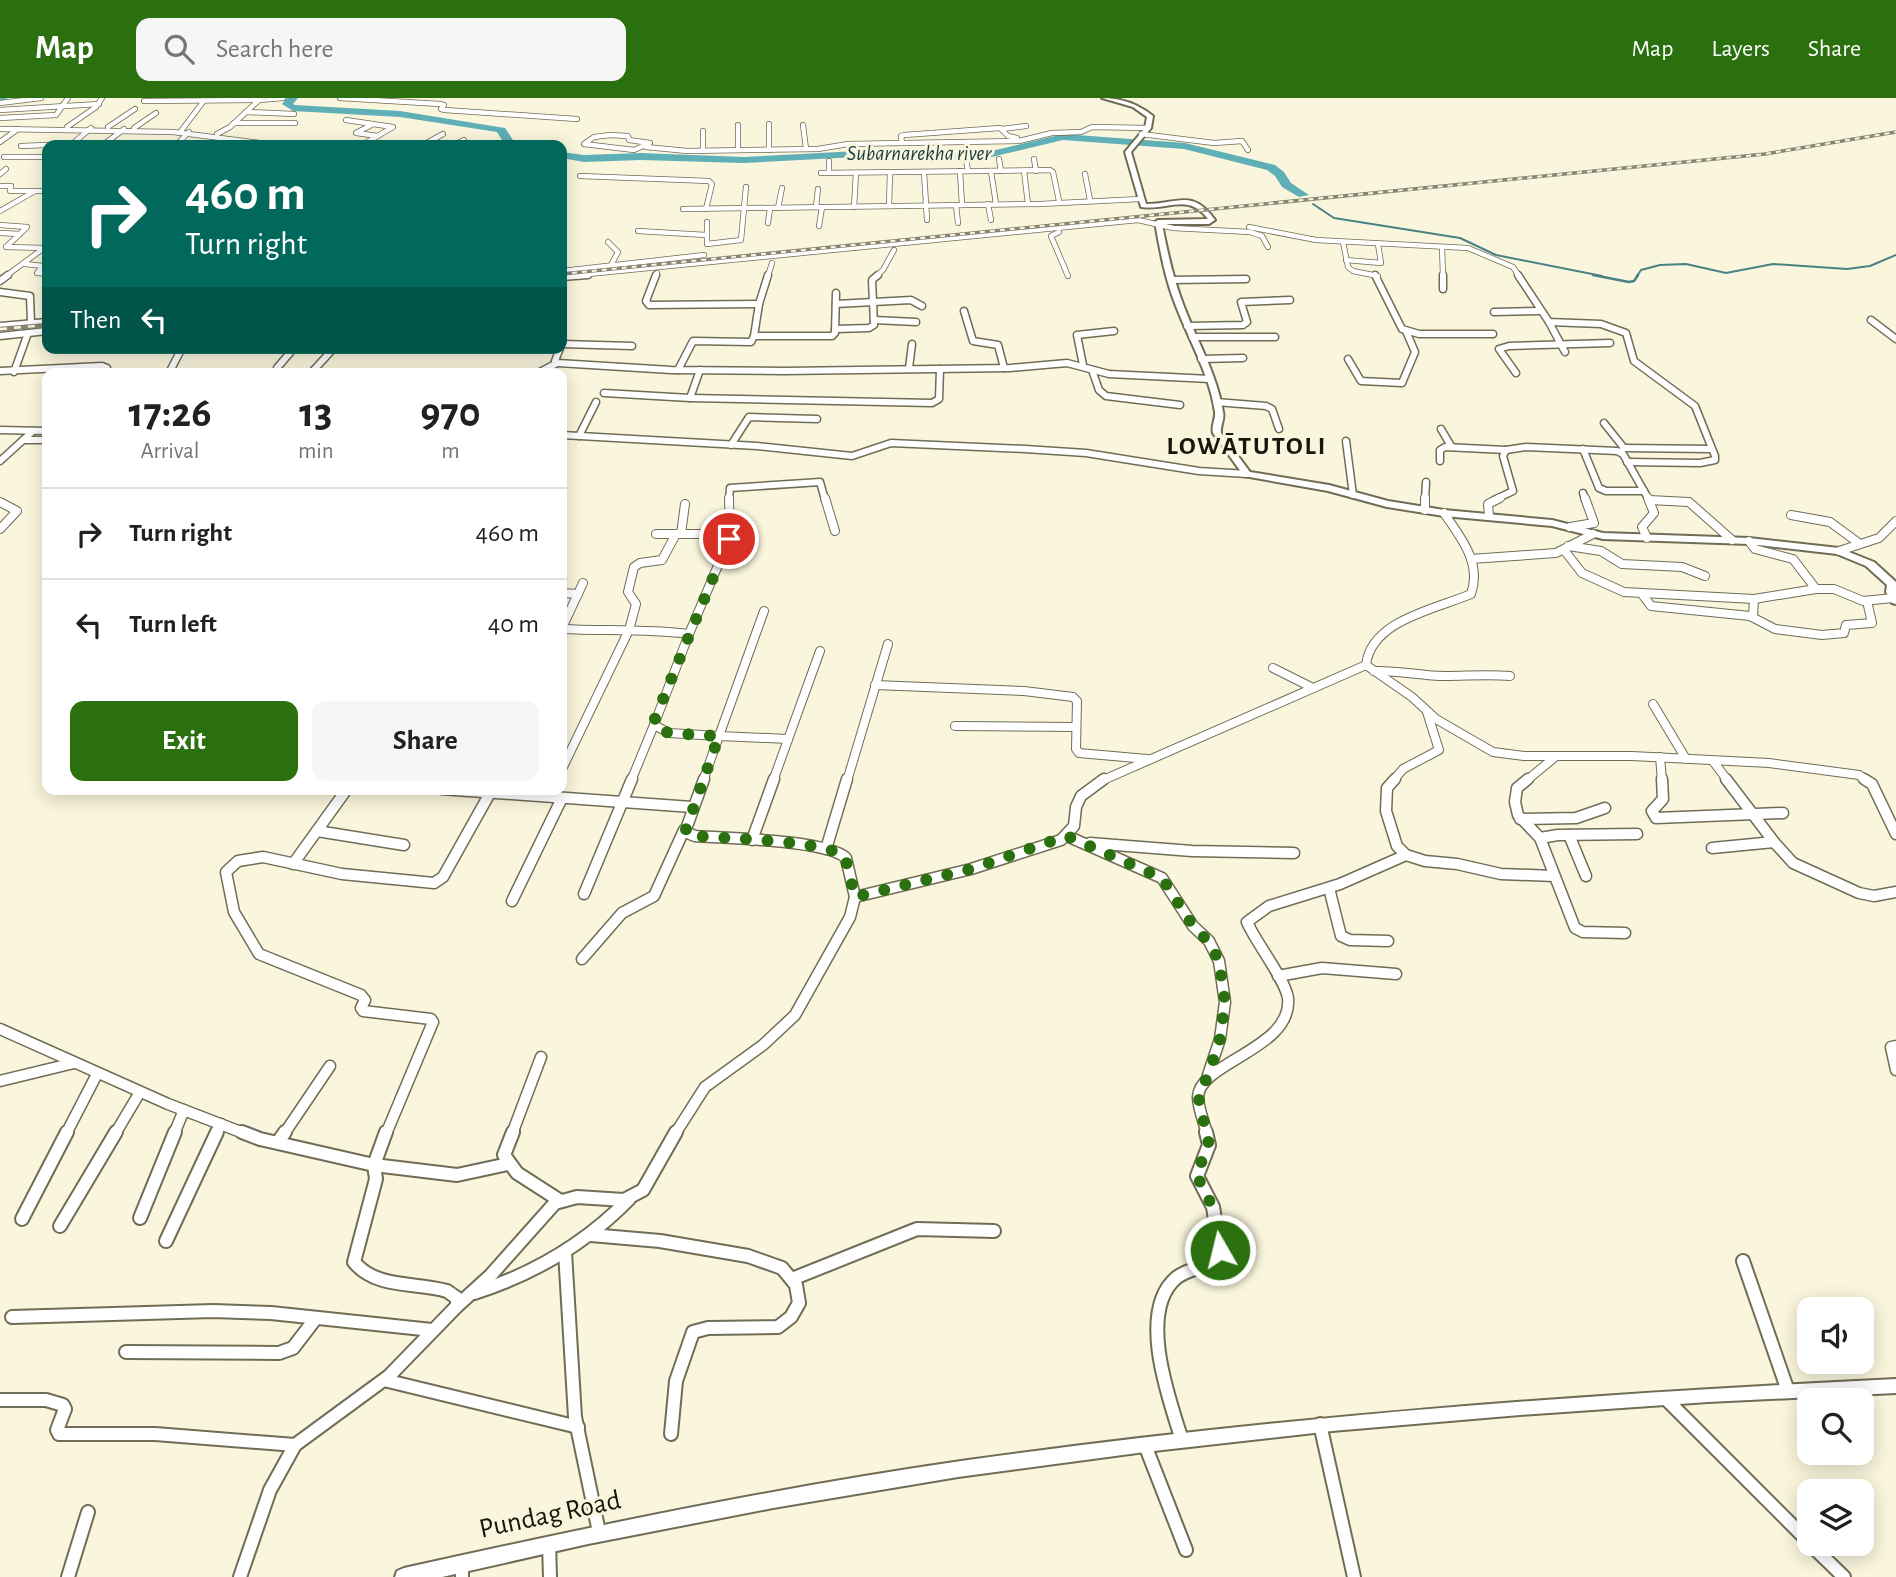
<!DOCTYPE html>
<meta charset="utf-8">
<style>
body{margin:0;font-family:"Alegreya Sans",sans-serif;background:#f6f6f6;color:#202124;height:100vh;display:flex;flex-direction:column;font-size:26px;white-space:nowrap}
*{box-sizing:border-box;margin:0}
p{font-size:23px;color:#757577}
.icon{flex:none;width:38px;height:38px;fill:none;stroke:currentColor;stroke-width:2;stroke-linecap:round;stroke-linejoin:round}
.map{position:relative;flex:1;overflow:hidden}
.panel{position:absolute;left:42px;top:270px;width:525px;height:427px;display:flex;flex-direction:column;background:#fff;border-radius:14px;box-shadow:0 4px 18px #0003}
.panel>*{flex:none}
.top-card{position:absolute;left:42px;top:42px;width:525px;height:214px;border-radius:14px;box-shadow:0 4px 18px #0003;background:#00695c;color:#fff;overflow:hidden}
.tools{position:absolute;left:1797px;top:1199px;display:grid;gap:14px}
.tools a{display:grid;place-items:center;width:77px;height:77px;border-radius:14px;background:#fff;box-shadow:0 4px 18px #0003;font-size:35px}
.pin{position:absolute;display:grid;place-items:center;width:60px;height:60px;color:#fff;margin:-30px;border:4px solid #fff;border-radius:50%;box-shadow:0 2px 7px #0007}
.me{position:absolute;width:77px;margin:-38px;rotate:352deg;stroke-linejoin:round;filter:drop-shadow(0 0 5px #0008)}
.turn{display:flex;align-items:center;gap:24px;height:147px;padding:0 28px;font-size:32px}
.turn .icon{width:91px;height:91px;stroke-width:2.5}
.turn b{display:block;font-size:49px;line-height:60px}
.then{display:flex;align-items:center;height:66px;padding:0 28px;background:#0003;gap:14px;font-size:26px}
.eta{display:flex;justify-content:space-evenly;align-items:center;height:119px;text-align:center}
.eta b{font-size:42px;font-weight:600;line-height:49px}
.action{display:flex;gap:14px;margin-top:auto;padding:14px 28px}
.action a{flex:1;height:80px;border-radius:14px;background:#2b700e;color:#fff;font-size:28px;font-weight:600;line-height:80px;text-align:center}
.action a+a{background:#f6f6f6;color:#202124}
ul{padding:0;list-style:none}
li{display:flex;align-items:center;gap:21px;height:91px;padding:0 28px;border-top:2px solid #e0e0e0}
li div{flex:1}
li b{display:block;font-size:26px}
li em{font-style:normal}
header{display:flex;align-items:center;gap:42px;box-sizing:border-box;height:98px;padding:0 35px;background:#2b700e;color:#fff}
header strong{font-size:33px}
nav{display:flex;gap:38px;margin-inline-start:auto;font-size:24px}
.search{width:490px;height:63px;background:#f6f6f6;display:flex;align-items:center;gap:18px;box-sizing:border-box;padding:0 24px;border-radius:14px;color:#757577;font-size:26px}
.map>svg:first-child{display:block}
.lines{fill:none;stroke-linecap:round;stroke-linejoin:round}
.stream-far1{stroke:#4a8184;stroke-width:2}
.stream{stroke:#4a8184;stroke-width:2.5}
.river{fill:#5fafb7;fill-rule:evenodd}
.street-far4-casing{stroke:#706c56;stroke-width:6}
.street-far3-casing{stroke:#706c56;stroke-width:9}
.street-far2-casing{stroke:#706c56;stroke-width:10}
.street-far1-casing{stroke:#706c56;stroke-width:13}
.street-casing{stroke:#706c56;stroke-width:16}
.secondary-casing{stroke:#706c56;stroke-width:4}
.street-far4{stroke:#fff;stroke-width:4.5}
.street-far3{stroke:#fff;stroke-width:6}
.street-far2{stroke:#fff;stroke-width:8}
.street-far1{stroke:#fff;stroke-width:10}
.street{stroke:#fff;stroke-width:12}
.secondary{fill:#fff;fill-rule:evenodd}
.rail-far1-casing{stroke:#878474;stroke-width:3.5}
.rail-casing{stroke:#878474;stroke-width:4.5}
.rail-far1{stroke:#faf6dd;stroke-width:2;stroke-dasharray:5;stroke-linecap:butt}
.rail{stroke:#faf6dd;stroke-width:2.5;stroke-dasharray:7;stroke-linecap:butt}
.route{stroke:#2b700e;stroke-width:12;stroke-dasharray:0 21.6}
.labels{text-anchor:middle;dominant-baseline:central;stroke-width:6;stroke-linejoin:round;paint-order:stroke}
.far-water-label{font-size:21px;font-style:italic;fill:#163c41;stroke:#faf6dd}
.far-district-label{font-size:26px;font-weight:bold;letter-spacing:2px;fill:#18160d;stroke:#faf6dd}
.near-street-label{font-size:28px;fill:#18160d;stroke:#faf6dd}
</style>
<header>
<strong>Map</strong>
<div class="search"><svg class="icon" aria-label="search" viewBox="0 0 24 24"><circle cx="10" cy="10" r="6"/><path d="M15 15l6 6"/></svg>Search here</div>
<nav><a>Map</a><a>Layers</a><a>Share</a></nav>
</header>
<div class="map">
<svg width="1896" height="1479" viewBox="0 0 1896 1479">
<rect width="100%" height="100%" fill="#faf6dd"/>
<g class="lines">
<g class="stream-far1">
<polyline points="1313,106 1334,120 1460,140 1496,157 1602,178"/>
<polyline points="1637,178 1641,172 1660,167 1686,166 1726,175 1773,166 1847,171 1870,168 1896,157"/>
</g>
<polyline class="stream" points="1593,177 1629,184 1634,183 1638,177"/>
<g class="river">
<polygon points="0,0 8,0 0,4"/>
<polygon points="287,0 298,0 293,6 295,7 400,13 505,30 513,42 525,47 505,47 497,34 400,19 293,13 282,6"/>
<polygon points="1063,36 1185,45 1275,67 1284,74 1291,85 1309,97 1299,99 1282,89 1275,78 1267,72 1184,51 1063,42 983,61 951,62 932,56 915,56 744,65 641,62 584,64 562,60 562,54 584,57 641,55 744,59 915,50 935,50 951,56 983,55"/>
</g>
<defs>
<g id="street-far4">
<polyline points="340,0 440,6 444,7 441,11 445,12 577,21"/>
<polyline points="144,3 259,2"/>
<polyline points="0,5 41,0"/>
<polyline points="0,12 99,6"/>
<polyline points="246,14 294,16"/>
<polyline points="0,20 56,17 68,0"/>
<polyline points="346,22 393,29 362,47"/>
<polyline points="234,25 295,25"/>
<polyline points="373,26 356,35 378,38"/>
<polyline points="769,26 769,52"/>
<polyline points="738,27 738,52"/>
<polyline points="803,27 806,51"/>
<polyline points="67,29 96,9 102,0"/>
<polyline points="108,29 135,11"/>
<polyline points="134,30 156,15"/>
<polyline points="0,31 173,34 276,47"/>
<polyline points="1002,31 1026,28"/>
<polyline points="181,33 203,4"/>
<polyline points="703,33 703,53"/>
<polyline points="217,36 230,29 259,2 283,0"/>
<polyline points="1141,36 1214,45 1242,43 1248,52"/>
<polygon points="610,37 628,38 629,42 650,45 634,52 584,46 594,39"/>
<polyline points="0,44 18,31"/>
<polyline points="902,45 901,38 904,37 1000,30 1008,38 1017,40"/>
<polyline points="71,47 91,30"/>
<polyline points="103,47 124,31"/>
<polyline points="187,47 179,44 189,34"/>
<polyline points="423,47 443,36"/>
<polyline points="454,47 464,42"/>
<polyline points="21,48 72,46"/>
<polyline points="646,49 687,53 818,51 848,46 1019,43 1052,35 1081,34 1092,29 1148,30"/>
<polyline points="4,59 47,59"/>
<polyline points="999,61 1001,73"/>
<polyline points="1034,61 1036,73"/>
<polyline points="966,62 968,73"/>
<polyline points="829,63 829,75"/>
<polyline points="960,73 962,107"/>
<polyline points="991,73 996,106"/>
<polyline points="1024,73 1028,106"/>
<polyline points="924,74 927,122"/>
<polyline points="821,75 1050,72 1053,74 1059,103"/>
<polyline points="0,76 6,71"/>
<polyline points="1085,76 1090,102"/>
<polyline points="580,78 709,83 712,86 706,111"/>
<polyline points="0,88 11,88 10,93 47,93"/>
<polyline points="988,106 991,122"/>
<polyline points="956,107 958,125"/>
<polyline points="889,108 890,74"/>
<polyline points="816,109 818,91"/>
<polyline points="854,109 856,75"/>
<polyline points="778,110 782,90"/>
<polyline points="683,111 1040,106 1140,101"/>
<polyline points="0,113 35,93"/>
<polyline points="707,124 707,146 741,142 746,89"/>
<polyline points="768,125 770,110"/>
<polyline points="0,127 27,129 6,149 47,150"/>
<polyline points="819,128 822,109"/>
<polyline points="1249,129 1316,142 1468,150 1513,169 1519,178"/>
<polyline points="638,133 706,137"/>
<polyline points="1059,134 1051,138 1068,178"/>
<polyline points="0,135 20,136"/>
<polyline points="608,144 618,154 611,167"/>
<polyline points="1343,144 1348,169 1353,173 1378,178"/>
<polyline points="1442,149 1443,178"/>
<polyline points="1346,162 1381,165 1378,146"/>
<polyline points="25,166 43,168 37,175 47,176"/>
<polyline points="562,173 704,157"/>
<polyline points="6,178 44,150"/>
<polyline points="568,178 1138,122 1173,130 1250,134 1262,138 1268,149"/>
<polyline points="656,178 657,175"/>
<polyline points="768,178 772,165"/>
<polyline points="876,178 883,172 894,152"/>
</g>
<g id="street-far3">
<polyline points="656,177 646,203 649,207 759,206"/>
<polyline points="1375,177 1402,231 1419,236 1493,236"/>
<polyline points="1443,177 1443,191"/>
<polyline points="1518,177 1549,224 1601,226 1626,235 1634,263 1695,308 1715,358 1715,362 1700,365 1627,364"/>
<polyline points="562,179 588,177"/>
<polyline points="1171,182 1246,181"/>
<polyline points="0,183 8,177"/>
<polyline points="0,194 30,198 31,225"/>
<polyline points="836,206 911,202 922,208"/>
<polyline points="964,213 973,243 998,247 1004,270"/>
<polyline points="1494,214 1540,213"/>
<polyline points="874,222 916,224"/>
<polyline points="1871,222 1896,241"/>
<polyline points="1549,224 1565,254"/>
<polyline points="0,228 47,224"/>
<polyline points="1187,228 1243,227 1247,224 1241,204 1290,202"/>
<polyline points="835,231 869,230 874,227 872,182 878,177"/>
<polyline points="0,238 47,233"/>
<polyline points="754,238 759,206 768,177"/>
<polyline points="1192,239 1275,239"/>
<polyline points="562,246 632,248"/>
<polyline points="560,250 555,263 558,265 671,272 784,273 1010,270 1067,265 1109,276 1210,281"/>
<polyline points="1201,261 1243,260"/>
<polyline points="1348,261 1361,283 1402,285 1415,254 1406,233"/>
<polyline points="1083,267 1077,237 1114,233"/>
<polyline points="277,270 294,250"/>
<polyline points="909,270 912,246"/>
<polyline points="678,272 693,243 751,244 754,238 832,238 835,235 836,195"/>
<polyline points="1092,272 1099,292 1106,298 1180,307"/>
<polyline points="0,273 102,268 107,270 105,275"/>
<polyline points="14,274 28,235"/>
<polyline points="169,275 182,250"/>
<polyline points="311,275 334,250"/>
<polyline points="538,275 557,265"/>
<polyline points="1516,275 1499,251 1509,248 1610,245"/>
<polyline points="604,295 690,300 700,272"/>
<polyline points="690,300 932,305 939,301 940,271"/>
<polyline points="1216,304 1266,308 1272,311 1279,331"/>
<polyline points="1604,325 1624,350 1621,354"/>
<polyline points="1441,331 1451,348"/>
<polyline points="0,332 47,333"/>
<polyline points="562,337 757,348 852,358 891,345 1025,351 1086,355 1199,373 1247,376"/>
<polyline points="579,338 596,304"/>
<polyline points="23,342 47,342"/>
<polyline points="1346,343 1353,397"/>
<polyline points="731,347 749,319 817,321"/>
<polyline points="1624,350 1711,351"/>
<polyline points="1583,351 1599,390 1606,393 1644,393"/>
<polyline points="0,363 33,333"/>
<polyline points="1440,363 1440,352 1445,349 1506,352"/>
<polyline points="1583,395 1585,402"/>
<polyline points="729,402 730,390 820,384 825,402"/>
<polyline points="1425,402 1426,384"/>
<polyline points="1494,402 1513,393 1503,358 1506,352 1526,349 1617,353 1623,356 1649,402"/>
</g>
<g id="street-far2">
<polyline points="825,400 835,433"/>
<polyline points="1649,402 1689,404 1732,442"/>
<polyline points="0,404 17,413 0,431"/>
<polyline points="1425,412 1425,400"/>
<path d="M1444,415C1461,440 1482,465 1471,496C1436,511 1371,522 1366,567L1412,599L1436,621L1493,654L1524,658H1632L1769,665L1859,677L1867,683"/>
<polyline points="1791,417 1830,424 1860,446"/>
<polyline points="1489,418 1488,406 1500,400"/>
<polyline points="1570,429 1594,425 1585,400"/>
<polyline points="656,436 730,436"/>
<polyline points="681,436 685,406"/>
<polyline points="1647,440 1642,429 1654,415 1648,400"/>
<polyline points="1749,443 1755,451 1793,461 1816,491 1834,491 1863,503 1893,500"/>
<polyline points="1568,448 1601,453 1622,466 1682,469 1705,478"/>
<polyline points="1564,452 1582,475 1624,494 1754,501"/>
<polyline points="1839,453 1879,440 1896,423"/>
<polyline points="1471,461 1556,455 1593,436"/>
<polyline points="562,495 578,496"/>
<polyline points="1642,496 1651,508 1750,518 1775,531 1822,537 1844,535 1846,527 1872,525 1867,503"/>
<polyline points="764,513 719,638 788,641"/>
<polyline points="1753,519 1754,501 1816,491"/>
<polyline points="562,530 583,485"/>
<path d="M562,531C605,533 647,531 689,536L654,627L669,635L719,638L703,683"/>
<polyline points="689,536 730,439 729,400"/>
<polyline points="1273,570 1313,590"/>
<path d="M1374,573C1399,572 1421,578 1445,578C1467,578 1488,576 1510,578"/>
<polyline points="875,587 1024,593 1073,599 1077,603 1076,651 1079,655 1147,661"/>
<polyline points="1653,606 1686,661"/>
<polyline points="955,628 1076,629"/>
<polyline points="1660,659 1662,683"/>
<polyline points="1713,663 1728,683"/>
<polyline points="562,671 629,532 636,506 628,494 634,469 640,465 662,462 676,436"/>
<polyline points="631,683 654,627"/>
<polyline points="773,683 820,553"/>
<polyline points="847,683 888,546"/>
<polyline points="1101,683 1366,567"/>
<polyline points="1393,683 1403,671 1439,652 1427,614"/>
<polyline points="1526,683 1555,659"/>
</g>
<g id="street-far1">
<polyline points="1395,681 1387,690 1386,713 1397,748 1406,757 1425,763 1457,766 1501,776 1554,778"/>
<polyline points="1528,681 1517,690 1515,704 1518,717 1540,740 1575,830 1583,834 1625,835"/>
<polyline points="1662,681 1663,701 1652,713 1656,720 1783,715"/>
<polyline points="1864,681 1872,686 1896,736"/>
<polyline points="441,691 692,709"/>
<polyline points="1520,721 1576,720 1605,710"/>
<polyline points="317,733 404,747"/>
<polyline points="1569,737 1586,778"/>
<polyline points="1067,738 1162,780 1193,828 1209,843 1219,863 1225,904 1220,941 1208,977"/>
<polyline points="1540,740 1558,737 1637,736"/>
<polyline points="752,742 774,681"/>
<polyline points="1774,744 1793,765 1859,795 1874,798 1896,794"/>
<polyline points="1090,745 1192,753 1294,755"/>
<polyline points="1712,750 1774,744 1726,681"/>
<polyline points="826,751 847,681"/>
<polyline points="293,766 347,691"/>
<polyline points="1329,790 1341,838 1350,842 1388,843"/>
<polyline points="584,796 632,681"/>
<polyline points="855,799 971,771 1061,742 1074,728 1076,709 1081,698 1104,681"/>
<polyline points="512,803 562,700"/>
<polyline points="582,861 622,815 654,798 684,732"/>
<polyline points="1278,878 1322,870 1396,876"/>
<polyline points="0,931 168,1006 246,1036"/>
<polyline points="1896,948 1891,949 1896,972"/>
<polyline points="0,983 74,965"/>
<polyline points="66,1036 97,976"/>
<polyline points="115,1036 140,994"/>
<polyline points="174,1036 184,1012"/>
<polyline points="216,1036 221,1026"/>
<polyline points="284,1036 330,968"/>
<polyline points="386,1036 433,924 431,921 363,913 361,910 365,902 361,897 259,856 234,814 226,774 238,763 263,759 342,776 434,785 443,779 490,695"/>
<polyline points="512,1036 541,959"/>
<path d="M675,1036L705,989L763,947L795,917L850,819L855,799L846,760C828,742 724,740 695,738L685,734L704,681"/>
<path d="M1207,1036C1204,1024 1198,1010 1198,999C1199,964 1293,951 1288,900C1285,881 1256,845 1247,824L1269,808L1340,786L1406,757"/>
</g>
<g id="street">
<polyline points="386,1034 374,1067 457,1077 508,1066"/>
<polyline points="513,1034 504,1057 517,1075 559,1102"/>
<polyline points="278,1044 285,1034"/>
<polyline points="140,1120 175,1034"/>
<polyline points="22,1121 67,1034"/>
<polyline points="60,1128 116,1034"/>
<polyline points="591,1137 660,1143 748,1158 782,1170 796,1187 799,1205 791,1219 778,1229 708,1230 693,1234 676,1283 671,1336"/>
<polyline points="166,1143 217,1034"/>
<polyline points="565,1154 575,1319 599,1434"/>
<polyline points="1743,1163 1788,1293"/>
<polyline points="792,1181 917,1131 994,1133"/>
<path d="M474,1195C534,1176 585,1146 629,1101"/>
<polyline points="457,1208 490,1178 555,1105 577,1099 624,1102 643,1092 676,1034"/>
<polyline points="12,1219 213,1213 271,1215 432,1232"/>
<polyline points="126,1254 279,1255 293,1250 316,1220"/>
<polyline points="384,1282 578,1329"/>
<polyline points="1665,1300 1810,1445"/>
<polyline points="0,1302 46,1302 63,1307 65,1311 57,1332 59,1336 155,1336 295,1347"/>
<polyline points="1320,1326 1354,1479"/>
<path d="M1182,1342C1169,1301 1137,1214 1176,1180C1191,1168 1210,1172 1220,1152L1213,1109L1197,1078L1209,1047L1206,1034"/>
<polyline points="1145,1347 1186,1452"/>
<polyline points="549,1445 550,1479"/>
<polyline points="1810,1446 1844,1479"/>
<polyline points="462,1465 462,1479"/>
<polyline points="68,1479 88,1414"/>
<path d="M240,1479L270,1392L295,1347L389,1278L457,1208V1200L447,1193C416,1184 376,1191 354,1164L376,1081L374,1067L260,1041L242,1034"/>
</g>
<g id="secondary">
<path d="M1102,0C1121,0 1138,6 1153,18L1151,30L1131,54L1146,106C1178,106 1192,90 1215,122L1209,126H1162C1167,153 1173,180 1183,206C1196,241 1217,276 1223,314C1225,321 1220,327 1221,335L1250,374L1329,387L1388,403L1444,412L1552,422L1603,435L1749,440L1839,450L1874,464L1896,484V506L1892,505L1886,494L1887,487L1866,468L1837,456L1749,446L1603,441L1552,428L1444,418L1387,409L1328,393L1244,378L1213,335C1211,327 1216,321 1215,314C1210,278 1189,242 1176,208C1165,181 1160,152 1155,124L1158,122L1208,121C1188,94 1168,113 1141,109L1125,54L1145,30L1147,19L1133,9Z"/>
<path d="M1896,1281V1295L1708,1304L1520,1317L1332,1333L1145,1354L958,1379L773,1410L588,1446L442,1479H395L397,1473L404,1470C589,1429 774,1390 961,1363C1272,1319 1583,1296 1896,1281Z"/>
</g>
</defs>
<use href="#street-far4" class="street-far4-casing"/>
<use href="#street-far3" class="street-far3-casing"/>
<use href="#street-far2" class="street-far2-casing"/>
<use href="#street-far1" class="street-far1-casing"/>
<use href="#street" class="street-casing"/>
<use href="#secondary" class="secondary-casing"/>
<use href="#street-far4" class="street-far4"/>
<use href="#street-far3" class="street-far3"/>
<use href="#street-far2" class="street-far2"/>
<use href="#street-far1" class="street-far1"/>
<use href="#street" class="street"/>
<use href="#secondary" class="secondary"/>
<defs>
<polyline id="rail-far1" points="562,176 1765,56 1896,34"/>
<polyline id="rail" points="0,231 47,227"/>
</defs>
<use href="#rail-far1" class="rail-far1-casing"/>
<use href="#rail" class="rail-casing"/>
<use href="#rail-far1" class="rail-far1"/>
<use href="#rail" class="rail"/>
</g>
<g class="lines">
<path class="route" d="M729,441L654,623L655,629L669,635L719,638L685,734L695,738C722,740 829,743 845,759L855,799L971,771L1067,738L1162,780L1193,828L1209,844L1219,863L1225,904L1220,941L1208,978L1198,997L1209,1047L1196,1076L1213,1110L1220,1152"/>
</g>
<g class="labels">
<g class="far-water-label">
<text x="919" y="55">Subarnarekha river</text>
</g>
<g class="far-district-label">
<text x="1247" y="348">LOWĀTUTOLI</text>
</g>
<g class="near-street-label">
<text transform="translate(550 1417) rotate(-12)">Pundag Road</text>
</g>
</g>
</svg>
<div class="tools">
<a><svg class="icon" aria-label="sound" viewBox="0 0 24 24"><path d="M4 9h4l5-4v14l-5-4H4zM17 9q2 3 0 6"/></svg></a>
<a><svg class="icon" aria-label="search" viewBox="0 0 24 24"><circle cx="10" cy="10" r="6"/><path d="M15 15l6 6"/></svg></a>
<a><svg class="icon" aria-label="layers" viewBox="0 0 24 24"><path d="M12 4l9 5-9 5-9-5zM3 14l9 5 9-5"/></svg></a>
</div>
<div class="pin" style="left:729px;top:441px;background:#d93025"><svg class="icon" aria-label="arrive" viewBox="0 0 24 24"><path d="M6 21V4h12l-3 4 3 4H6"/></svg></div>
<svg class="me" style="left:1220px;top:1152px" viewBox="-20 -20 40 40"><circle r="17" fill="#2b700e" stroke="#fff" stroke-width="3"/><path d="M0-11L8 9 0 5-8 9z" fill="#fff"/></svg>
<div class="top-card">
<div class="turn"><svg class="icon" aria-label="right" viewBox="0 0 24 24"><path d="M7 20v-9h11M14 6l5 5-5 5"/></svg><div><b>460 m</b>Turn right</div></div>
<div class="then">Then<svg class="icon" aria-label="left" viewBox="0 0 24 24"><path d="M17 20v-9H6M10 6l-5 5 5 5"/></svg></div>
</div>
<section class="panel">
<div class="eta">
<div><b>17:26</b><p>Arrival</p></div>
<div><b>13</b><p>min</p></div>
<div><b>970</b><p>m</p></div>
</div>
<ul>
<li><svg class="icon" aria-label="right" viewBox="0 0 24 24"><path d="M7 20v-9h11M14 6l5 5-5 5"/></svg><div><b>Turn right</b></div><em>460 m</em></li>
<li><svg class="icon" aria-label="left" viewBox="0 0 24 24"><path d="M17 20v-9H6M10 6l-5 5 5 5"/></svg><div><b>Turn left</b></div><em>40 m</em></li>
</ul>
<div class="action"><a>Exit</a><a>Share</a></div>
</section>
</div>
